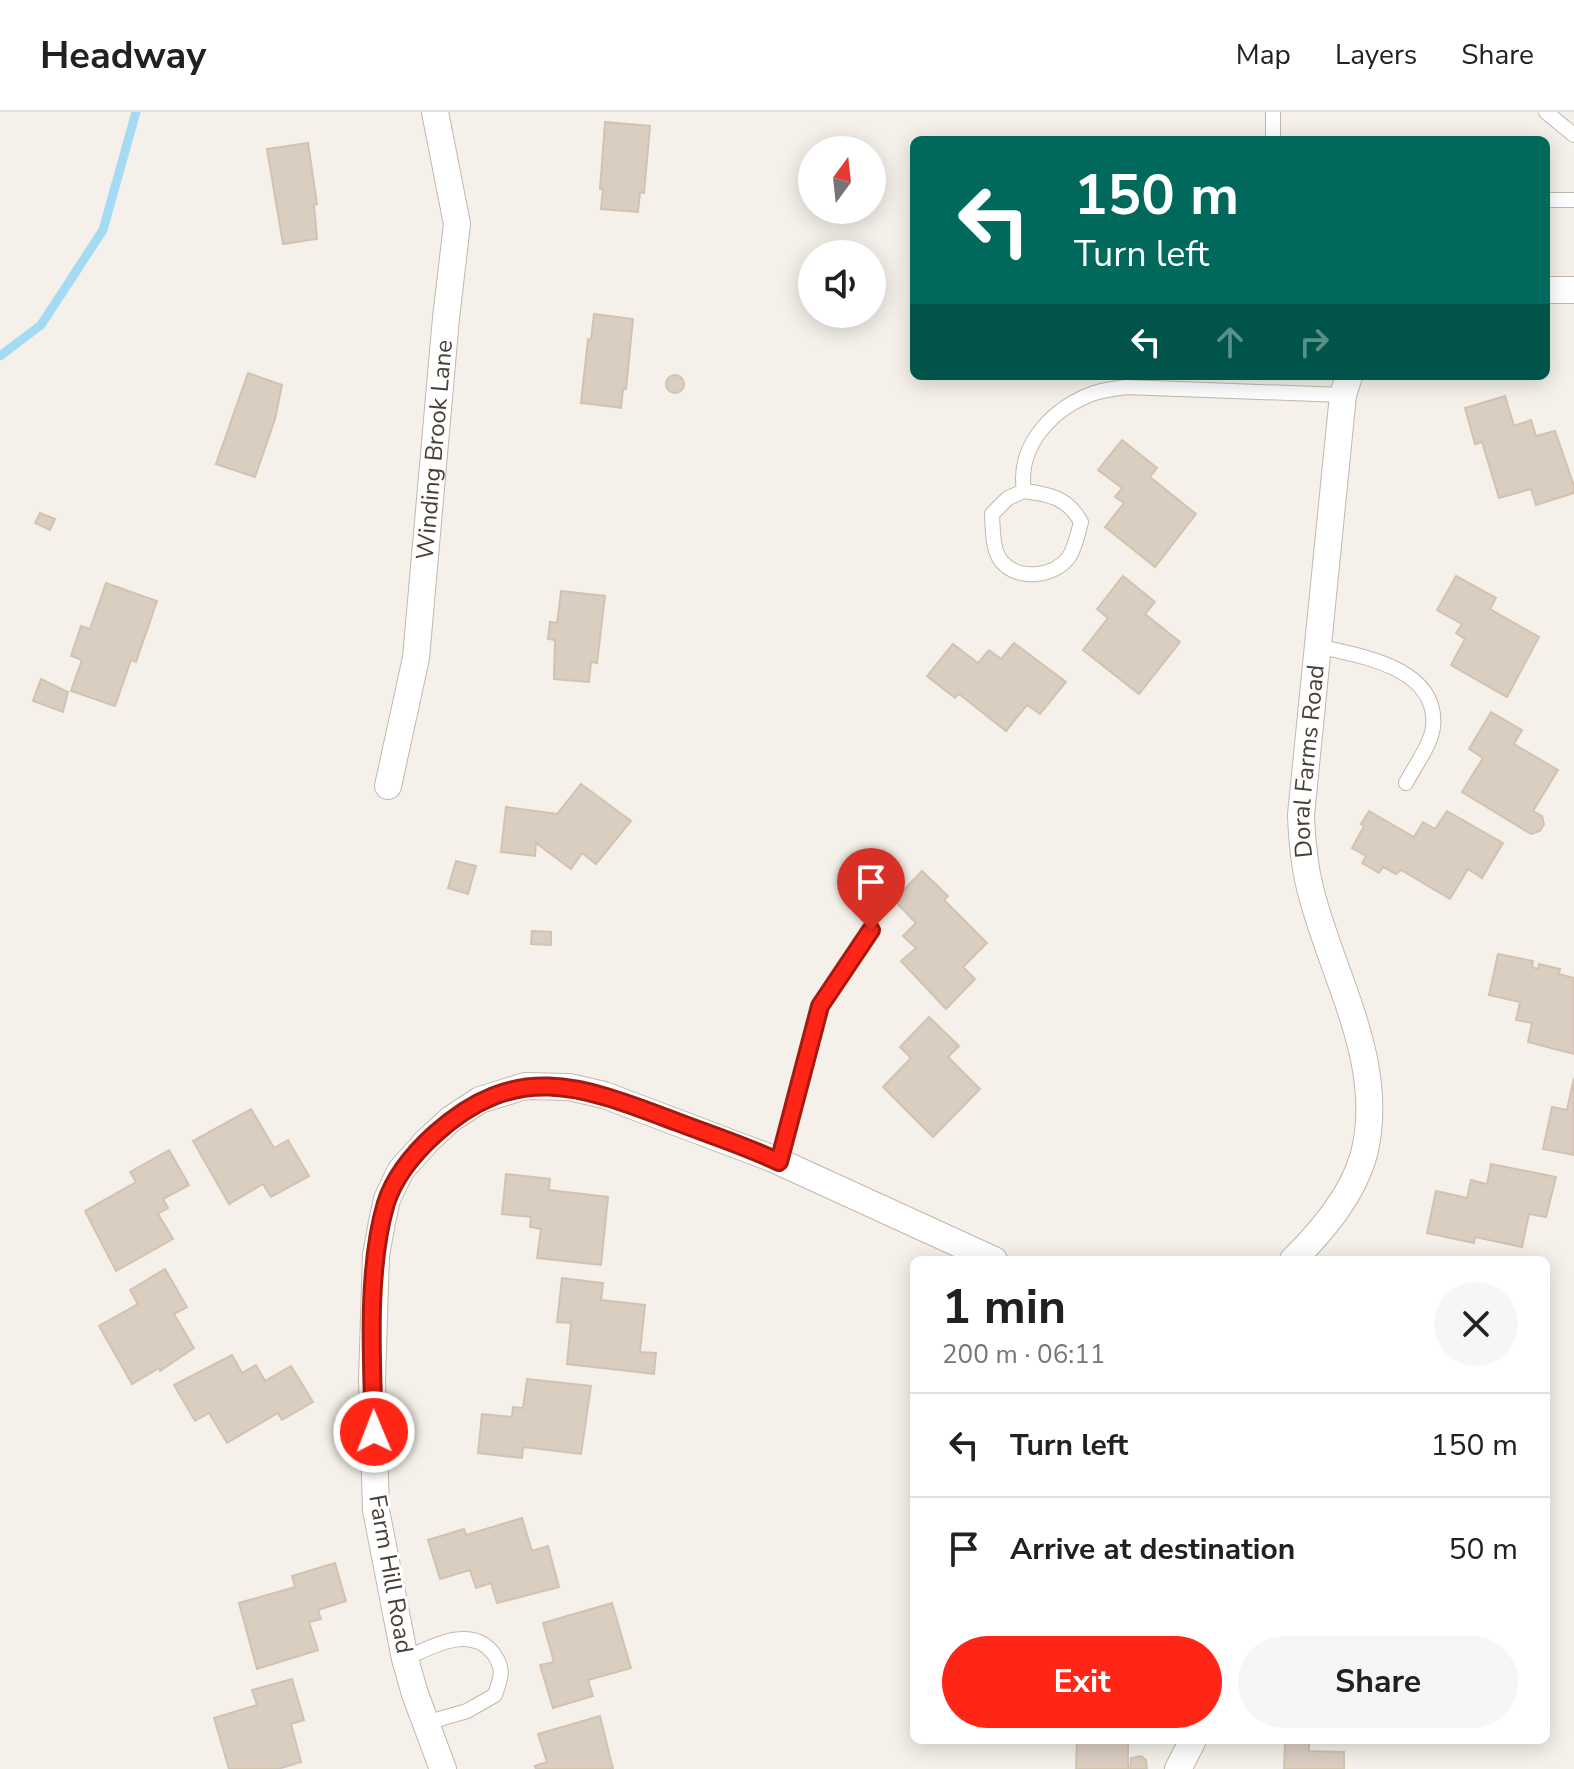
<!DOCTYPE html>
<meta charset="utf-8">
<style>
body{margin:0;font-family:"Nunito Sans",sans-serif;background:#f6f6f6;color:#202124;height:100vh;display:flex;flex-direction:column;font-size:30px;white-space:nowrap}
*{box-sizing:border-box;margin:0}
p{font-size:26px;color:#757577}
.icon{flex:none;width:44px;height:44px;fill:none;stroke:currentColor;stroke-width:2;stroke-linecap:round;stroke-linejoin:round}
.map{position:relative;flex:1;overflow:hidden}
.side{position:absolute;left:910px;top:1144px;width:640px;height:488px;display:flex;flex-direction:column;background:#fff;border-radius:12px;box-shadow:0 4px 20px #0003}
.side>*{flex:none}
.guide{position:absolute;left:910px;top:24px;width:640px;height:244px;border-radius:12px;box-shadow:0 4px 20px #0003;background:#00695c;color:#fff;overflow:hidden}
.needle{width:52px;rotate:15deg}
.fabs{position:absolute;left:798px;top:24px;display:grid;gap:16px}
.fabs a{display:grid;place-items:center;width:88px;height:88px;border-radius:50%;background:#fff;box-shadow:0 4px 20px #0003;font-size:40px}
.pin{position:absolute;display:grid;place-items:center;width:68px;height:68px;color:#fff;margin:-82px -34px;border-radius:50% 50% 50% 0;rotate:-45deg;box-shadow:0 0 8px #0007}
.pin .icon{rotate:45deg}
.me{position:absolute;width:88px;margin:-44px;rotate:359deg;stroke-linejoin:round;filter:drop-shadow(0 0 6px #0008)}
.turn{display:flex;align-items:center;gap:28px;height:168px;padding:0 32px;font-size:36px}
.turn .icon{width:104px;height:104px;stroke-width:2.5}
.turn b{display:block;font-size:56px;line-height:68px}
.lanes{display:flex;align-items:center;height:76px;padding:0 32px;background:#0003;justify-content:center;gap:40px;direction:ltr}
.lanes .off{opacity:.35}
.round{display:grid;place-items:center;flex:none;width:84px;height:84px;border-radius:42px;background:#f6f6f6}
.summary{display:flex;align-items:center;justify-content:space-between;height:136px;padding:0 32px}
h1{font-size:48px;font-weight:700;line-height:60px}
.button{display:flex;gap:16px;margin-top:auto;padding:16px 32px}
.button a{flex:1;height:92px;border-radius:48px;background:#ff2617;color:#fff;font-size:32px;font-weight:700;line-height:92px;text-align:center}
.button a+a{background:#f6f6f6;color:#202124}
ul{padding:0;list-style:none}
li{display:flex;align-items:center;gap:24px;height:104px;padding:0 32px;border-top:2px solid #e0e0e0}
li div{flex:1}
li b{display:block;font-size:30px}
li em{font-style:normal}
header{display:flex;align-items:center;gap:48px;box-sizing:border-box;height:112px;padding:0 40px;background:#fff;border-bottom:2px solid #e0e0e0}
header strong{font-size:38px}
nav{display:flex;gap:44px;margin-inline-start:auto;font-size:28px}
.map>svg:first-child{display:block}
.lines{fill:none;stroke-linecap:round;stroke-linejoin:round}
.stream{stroke:#a5daf3;stroke-width:9}
.building{fill:#dacec1;stroke:#d2c3b1;stroke-width:2}
.service-casing{stroke:#c1b8ac;stroke-width:16}
.minor-casing{stroke:#c1b8ac;stroke-width:28}
.service{stroke:#fff;stroke-width:14}
.minor{stroke:#fff;stroke-width:26}
.route-casing{stroke:#a6190f;stroke-width:20}
.route{stroke:#ff2617;stroke-width:14}
.labels{text-anchor:middle;dominant-baseline:central;stroke-width:6;stroke-linejoin:round;paint-order:stroke}
.street-label{font-size:24px;fill:#494137;stroke:#fff}
</style>
<header>
<strong>Headway</strong>
<nav><a>Map</a><a>Layers</a><a>Share</a></nav>
</header>
<div class="map">
<svg width="1574" height="1657" viewBox="0 0 1574 1657">
<rect width="100%" height="100%" fill="#f5f1ea"/>
<g class="lines">
<polyline class="stream" points="0,244 41,213 103,118 136,0"/>
</g>
<g class="building">
<polygon points="605,10 650,14 644,81 640,80 638,100 601,97 603,77 600,77"/>
<polygon points="308,31 317,92 314,93 317,127 283,132 267,37"/>
<polygon points="594,202 633,207 626,277 623,277 621,296 581,291 588,227 591,228"/>
<polygon points="248,261 282,273 275,307 255,365 216,352"/>
<circle cx="675" cy="272" r="9"/>
<polygon points="1505,284 1514,314 1531,308 1536,324 1555,319 1574,374 1574,381 1536,393 1531,377 1499,386 1482,330 1475,332 1465,296"/>
<polygon points="1122,328 1157,356 1150,365 1196,402 1155,455 1105,415 1124,391 1115,385 1122,376 1098,358"/>
<polygon points="40,401 55,407 50,418 35,411"/>
<polygon points="1123,464 1155,490 1145,502 1180,530 1139,582 1083,538 1108,506 1097,497"/>
<polygon points="1456,464 1496,486 1490,497 1539,525 1507,585 1451,553 1465,527 1456,521 1462,512 1437,498"/>
<polygon points="106,471 157,489 136,550 131,548 115,594 71,579 82,548 71,544 81,514 90,517"/>
<polygon points="561,479 605,484 597,551 591,550 589,570 554,567 555,528 548,527 550,510 557,511"/>
<polygon points="1014,531 1066,570 1040,602 1027,593 1006,619 959,582 955,586 927,564 953,532 978,551 989,538 1001,547"/>
<polygon points="41,567 68,580 63,600 33,589"/>
<polygon points="1491,600 1522,618 1514,632 1558,658 1533,699 1542,704 1544,712 1540,719 1531,722 1462,680 1483,646 1469,637"/>
<polygon points="581,672 631,709 596,752 582,741 571,757 536,731 535,744 501,740 506,695 557,702"/>
<polygon points="1369,699 1414,725 1423,710 1435,717 1447,699 1503,731 1482,766 1468,757 1450,787 1401,758 1396,762 1383,755 1379,761 1362,751 1366,744 1352,736 1364,714 1361,712"/>
<polygon points="456,749 476,754 468,782 448,776"/>
<polygon points="922,759 948,784 944,788 987,831 963,855 975,867 946,897 901,849 916,836 903,824 916,811 894,788"/>
<polygon points="532,819 551,820 551,833 531,832"/>
<polygon points="1498,842 1533,849 1532,855 1538,857 1539,852 1560,857 1559,862 1574,866 1574,942 1528,930 1532,911 1516,908 1520,890 1489,883"/>
<polygon points="929,905 959,934 948,945 980,977 933,1025 883,975 911,946 900,935"/>
<polygon points="1574,966 1574,1043 1543,1037 1552,995 1567,998"/>
<polygon points="251,997 274,1036 288,1028 309,1064 271,1085 263,1072 229,1092 193,1029"/>
<polygon points="169,1038 189,1073 163,1087 168,1096 158,1102 173,1127 116,1159 85,1099 136,1070 130,1060"/>
<polygon points="1491,1052 1556,1065 1546,1105 1529,1102 1522,1135 1475,1125 1474,1131 1427,1121 1436,1079 1467,1086 1471,1068 1487,1072"/>
<polygon points="506,1062 550,1067 549,1078 608,1085 601,1153 537,1146 541,1117 530,1115 531,1105 502,1102"/>
<polygon points="165,1157 187,1195 174,1202 194,1236 160,1259 159,1256 132,1272 99,1214 138,1192 130,1178"/>
<polygon points="562,1166 603,1171 601,1188 645,1193 640,1240 656,1241 654,1262 567,1252 571,1211 557,1210"/>
<polygon points="232,1243 242,1261 256,1253 265,1269 291,1254 313,1290 282,1308 278,1301 227,1331 209,1301 195,1309 174,1273"/>
<polygon points="527,1267 591,1274 581,1342 523,1335 522,1346 478,1341 482,1302 512,1305 513,1295 523,1296"/>
<polygon points="522,1406 532,1439 548,1434 559,1475 497,1491 491,1471 476,1476 470,1458 440,1467 428,1428 464,1417 466,1423"/>
<polygon points="335,1451 346,1489 318,1498 321,1507 309,1510 318,1538 257,1557 239,1491 295,1475 292,1464"/>
<polygon points="612,1491 631,1556 588,1568 593,1584 553,1596 540,1553 554,1550 543,1511"/>
<polygon points="292,1567 304,1608 291,1612 301,1650 278,1657 229,1657 214,1606 257,1593 252,1578"/>
<polygon points="600,1604 613,1657 536,1657 535,1654 547,1650 538,1622"/>
<polygon points="1077,1628 1131,1628 1128,1629 1128,1657 1076,1657"/>
<polygon points="1285,1631 1309,1631 1309,1639 1344,1640 1344,1657 1284,1657"/>
<polygon points="1141,1644 1146,1648 1147,1657 1130,1657 1131,1646"/>
</g>
<g class="lines">
<defs>
<g id="service">
<polyline points="1273,0 1273,28"/>
<polyline points="1546,0 1574,23"/>
<polyline points="1546,88 1574,88"/>
<path d="M1024,379L1008,386L992,402C993,417 992,439 1002,450C1019,469 1054,465 1069,445C1075,436 1078,421 1081,410C1068,386 1049,382 1024,379C1017,335 1050,299 1089,283C1100,278 1114,277 1126,275L1343,283"/>
<path d="M1317,534C1360,544 1439,555 1433,615C1431,633 1414,655 1406,671"/>
<polyline points="779,1050 820,894 871,818"/>
<path d="M405,1547C431,1535 470,1512 493,1541C505,1557 501,1565 495,1583L467,1599L426,1611"/>
</g>
<g id="minor">
<polyline points="1546,178 1574,178"/>
<path id="s1" d="M388,674L416,546L446,206L457,112L435,0"/>
<path id="s2" d="M1293,1148C1322,1119 1353,1083 1364,1042C1387,950 1331,863 1310,776C1304,752 1302,728 1301,703L1343,283L1349,264"/>
<polyline points="443,1657 415,1582 405,1547 376,1398 372,1268 376,1143 382,1110 387,1087 401,1058 427,1029 451,1007 480,988 525,974 569,975 604,983 771,1046 994,1148"/>
<polyline points="1178,1657 1193,1628"/>
</g>
</defs>
<use href="#service" class="service-casing"/>
<use href="#minor" class="minor-casing"/>
<use href="#service" class="service"/>
<use href="#minor" class="minor"/>
</g>
<g class="lines">
<defs>
<path id="route" d="M374,1320C372,1250 366,1158 386,1091C395,1063 414,1041 435,1022C518,947 584,975 677,1010C711,1023 746,1034 779,1050L820,894L871,818"/>
</defs>
<use href="#route" class="route-casing"/>
<use href="#route" class="route"/>
</g>
<g class="labels">
<g class="street-label">
<text stroke="none"><textPath href="#s1" startOffset="340">Winding Brook Lane</textPath></text>
<text stroke="none"><textPath href="#s2" startOffset="532">Doral Farms Road</textPath></text>
<text transform="translate(391 1462) rotate(80)">Farm Hill Road</text>
</g>
</g>
</svg>
<div class="fabs">
<a><svg class="needle" viewBox="-14 -14 28 28"><path d="M0-13l5 13h-10z" fill="#e53935"/><path d="M0 13l5-13h-10z" fill="#757577"/></svg></a>
<a><svg class="icon" aria-label="sound" viewBox="0 0 24 24"><path d="M4 9h4l5-4v14l-5-4H4zM17 9q2 3 0 6"/></svg></a>
</div>
<div class="pin" style="left:871px;top:818px;background:#d93025"><svg class="icon" aria-label="arrive" viewBox="0 0 24 24"><path d="M6 21V4h12l-3 4 3 4H6"/></svg></div>
<svg class="me" style="left:374px;top:1320px" viewBox="-20 -20 40 40"><circle r="17" fill="#ff2617" stroke="#fff" stroke-width="3"/><path d="M0-11L8 9 0 5-8 9z" fill="#fff"/></svg>
<div class="guide">
<div class="turn"><svg class="icon" aria-label="left" viewBox="0 0 24 24"><path d="M17 20v-9H6M10 6l-5 5 5 5"/></svg><div><b>150 m</b>Turn left</div></div>
<div class="lanes"><svg class="icon" aria-label="left" viewBox="0 0 24 24"><path d="M17 20v-9H6M10 6l-5 5 5 5"/></svg><svg class="icon off" aria-label="ahead" viewBox="0 0 24 24"><path d="M12 20V5M6 11l6-6 6 6"/></svg><svg class="icon off" aria-label="right" viewBox="0 0 24 24"><path d="M7 20v-9h11M14 6l5 5-5 5"/></svg></div>
</div>
<section class="side">
<div class="summary"><div><h1>1 min</h1><p>200 m · 06:11</p></div><a class="round"><svg class="icon" aria-label="close" viewBox="0 0 24 24"><path d="M6 6l12 12M18 6L6 18"/></svg></a></div>
<ul>
<li><svg class="icon" aria-label="left" viewBox="0 0 24 24"><path d="M17 20v-9H6M10 6l-5 5 5 5"/></svg><div><b>Turn left</b></div><em>150 m</em></li>
<li><svg class="icon" aria-label="arrive" viewBox="0 0 24 24"><path d="M6 21V4h12l-3 4 3 4H6"/></svg><div><b>Arrive at destination</b></div><em>50 m</em></li>
</ul>
<div class="button"><a>Exit</a><a>Share</a></div>
</section>
</div>
